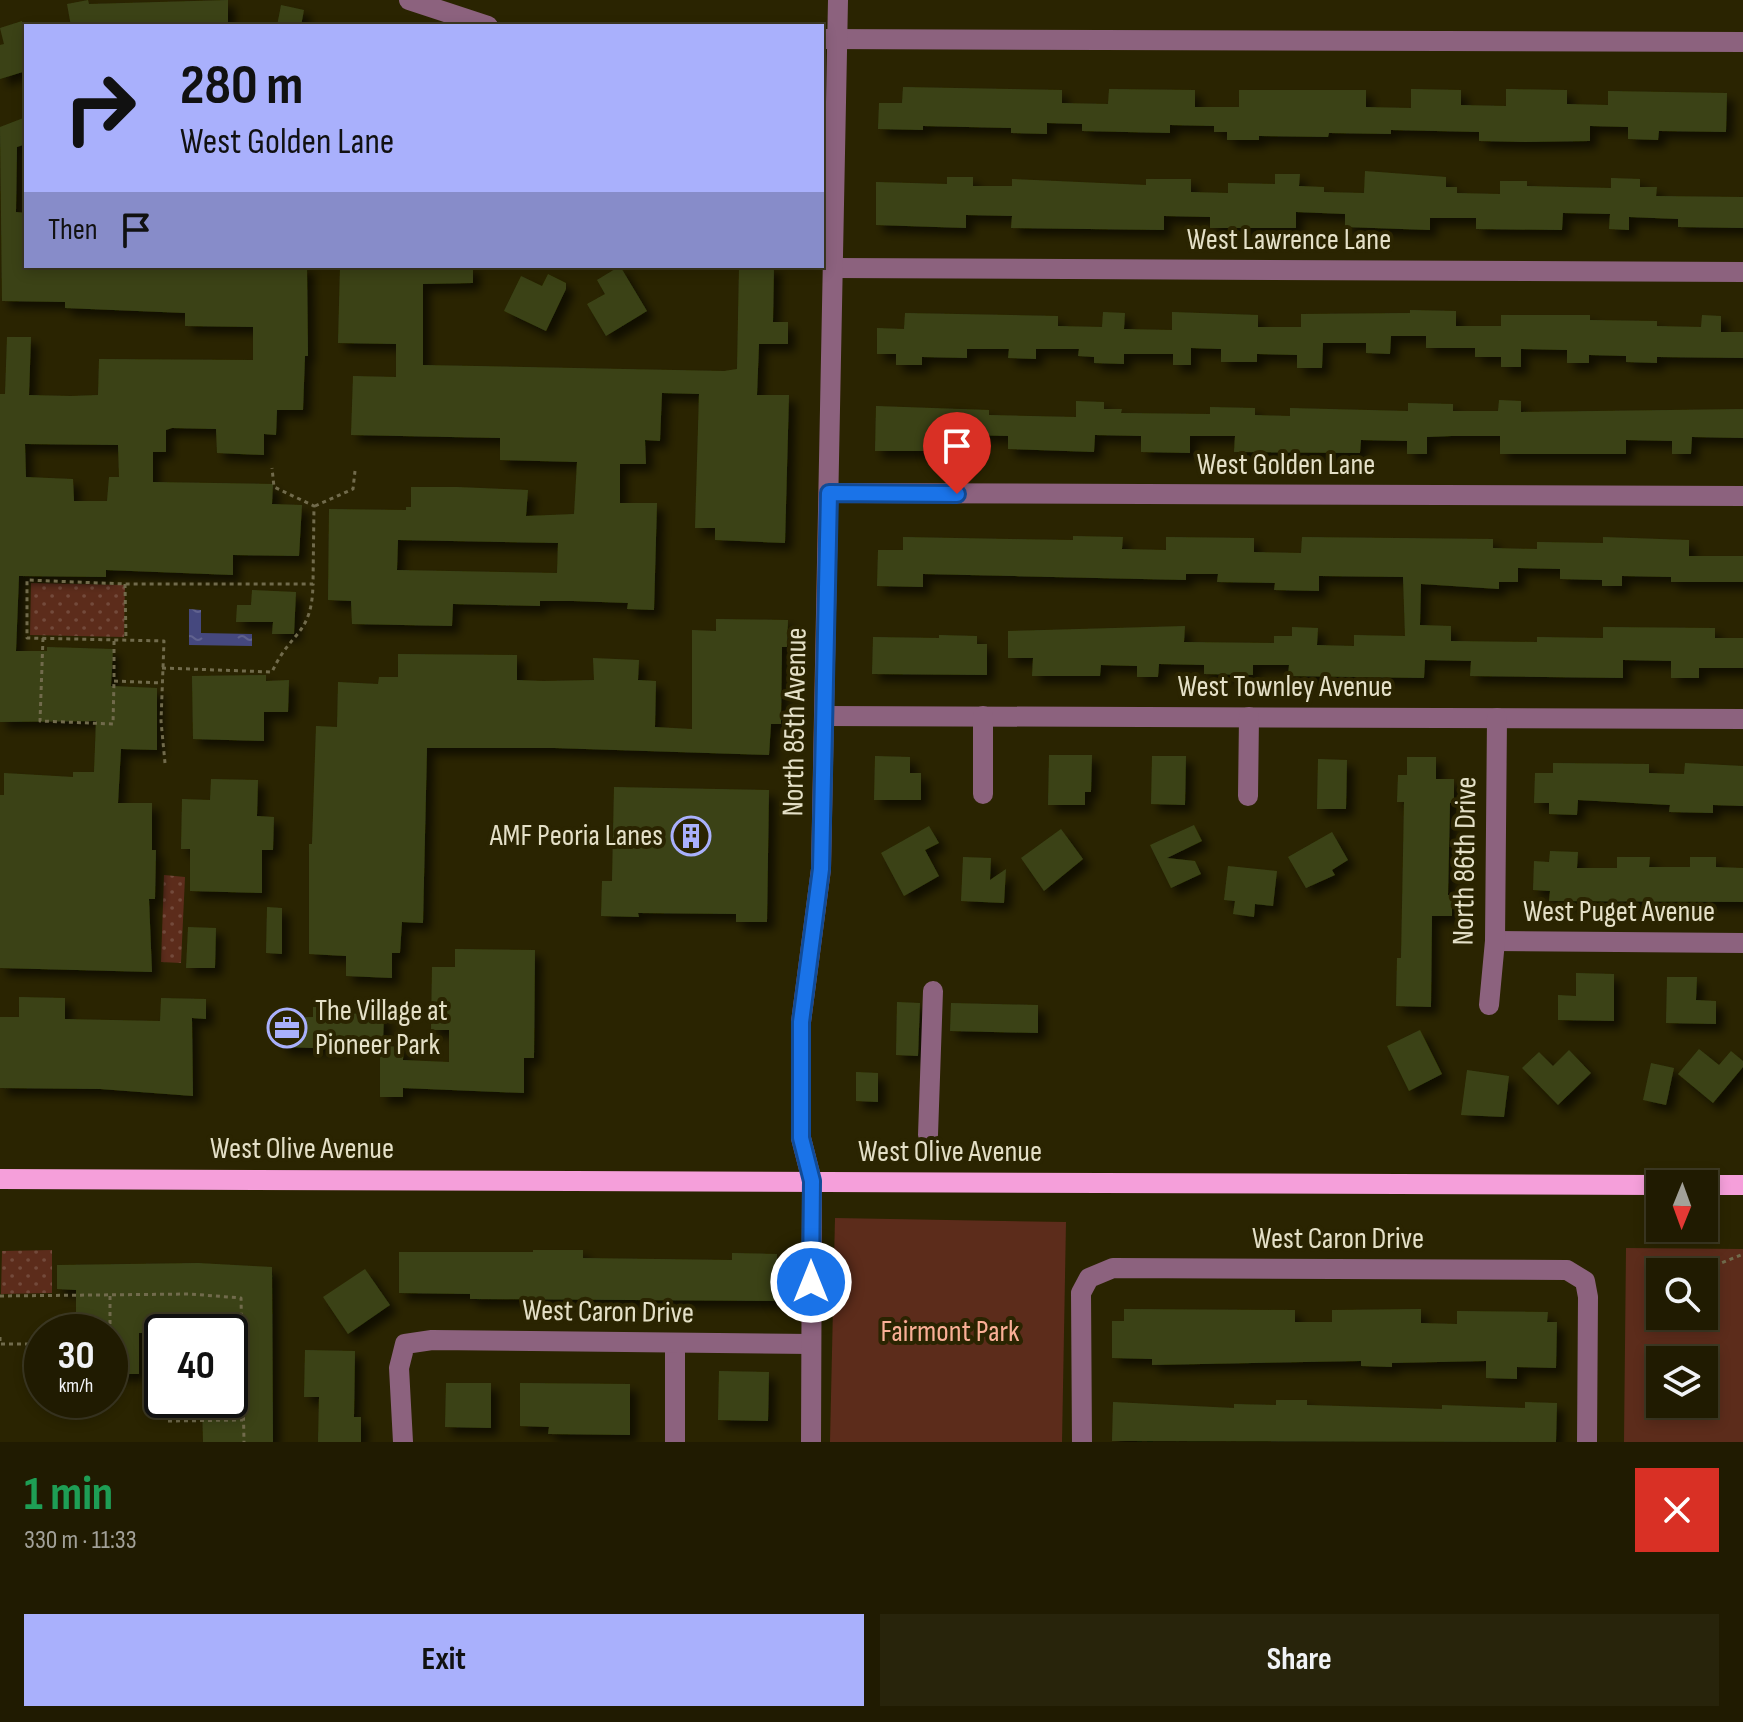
<!DOCTYPE html>
<meta charset="utf-8">
<style>
body{margin:0;font-family:"Sofia Sans Condensed",sans-serif;background:#28240b;color:#f1f3f6;height:100vh;display:flex;flex-direction:column;font-size:30px;white-space:nowrap}
*{box-sizing:border-box;margin:0}
p{font-size:26px;color:#a2a199}
.icon{flex:none;width:44px;height:44px;fill:none;stroke:currentColor;stroke-width:2;stroke-linecap:round;stroke-linejoin:round}
.map{position:relative;height:1442px;overflow:hidden}
.details{display:flex;flex-direction:column;background:#201b01;flex:1}
.details>*{flex:none}
.top-card{position:absolute;left:24px;top:24px;width:800px;height:244px;border-radius:0px;box-shadow:0 4px 12px #0003,0 0 0 2px #3d3923;background:#a9b0fc;color:#111;overflow:hidden}
.needle{width:52px;rotate:181deg}
.buttons{position:absolute;left:1646px;top:1170px;display:grid;gap:16px}
.buttons a{display:grid;place-items:center;width:72px;height:72px;border-radius:0px;background:#201b01;box-shadow:0 4px 12px #0003,0 0 0 2px #3d3923;font-size:40px}
.speed{position:absolute;left:24px;top:1314px;display:flex;gap:16px;font-size:40px;font-weight:700;text-align:center}
.speed>*{display:grid;place-content:center;width:104px;height:104px;border-radius:50%;background:#201b01;box-shadow:0 4px 12px #0003,0 0 0 2px #3d3923;line-height:1}
.speed small{font-size:20px;font-weight:400}
.speed .limit{border:4px solid #111;border-radius:12px;background:#fff;color:#111}
.pin{position:absolute;display:grid;place-items:center;width:68px;height:68px;color:#fff;margin:-82px -34px;border-radius:50% 50% 50% 0;rotate:-45deg;box-shadow:0 0 8px #0007}
.pin .icon{rotate:45deg}
.me{position:absolute;width:88px;margin:-44px;rotate:0deg;stroke-linejoin:round;filter:drop-shadow(0 0 6px #0008)}
.turn{display:flex;align-items:center;gap:28px;height:168px;padding:0 24px;font-size:36px}
.turn .icon{width:104px;height:104px;stroke-width:2.5}
.turn b{display:block;font-size:56px;line-height:68px}
.then{display:flex;align-items:center;height:76px;padding:0 24px;background:#0003;gap:16px;font-size:30px}
.round{display:grid;place-items:center;flex:none;width:84px;height:84px;border-radius:0px;background:#28240b}
.headline{display:flex;align-items:center;justify-content:space-between;height:136px;padding:0 24px}
h1{font-size:48px;font-weight:700;line-height:60px;color:#1e9e55}
.cta{display:flex;gap:16px;margin-top:auto;padding:16px 24px}
.cta a{flex:1;height:92px;border-radius:0px;background:#a9b0fc;color:#111;font-size:32px;font-weight:700;line-height:92px;text-align:center}
.cta a+a{background:#28240b;color:#f1f3f6}
.map>svg:first-child{display:block}
.grass{fill:url(#grass-dots)}
.green{fill:#5c2c1b;fill-rule:evenodd}
.water{fill:url(#water-ripples)}
.building{fill:#3a4316;fill-rule:evenodd;filter:url(#shadow)}
.lines{fill:none;stroke-linecap:round;stroke-linejoin:round}
.path{stroke:#716b4c;stroke-width:3;stroke-dasharray:4 4;stroke-linecap:butt}
.minor{stroke:#8c627e;stroke-width:20}
.major{stroke:#f59fda;stroke-width:20}
.route-casing{stroke:#114b97;stroke-width:20}
.route{stroke:#1a73e8;stroke-width:14}
.labels{text-anchor:middle;dominant-baseline:central;stroke-width:8;stroke-linejoin:round;paint-order:stroke}
.street-label{font-size:30px;fill:#e4e0c7;stroke:#2a2401}
.poi-label{font-size:30px;fill:#e4e0c7;stroke:#2a2401;text-anchor:end}
.park-label{font-size:30px;fill:#faaf96;stroke:#2a2401}
</style>
<div class="map">
<svg width="1743" height="1442" viewBox="0 0 1743 1442">
<defs>
<pattern id="grass-dots" width="8" height="8" patternUnits="userSpaceOnUse" patternTransform="scale(2)"><rect width="8" height="8" fill="#5c2c1b"/><path d="M2 2h.1M6 6h.1" fill="none" stroke="#734a3b" stroke-width="1.8" stroke-linecap="round"/></pattern>
<pattern id="water-ripples" width="26" height="14" patternUnits="userSpaceOnUse" patternTransform="scale(2)"><rect width="26" height="14" fill="#45487e"/><path d="M2 4q2-2 4 0t4 0M15 11q2-2 4 0t4 0" fill="none" stroke="#60628f"/></pattern>
<filter id="shadow"><feDropShadow dx="7" dy="7" stdDeviation="4" flood-color="#0009"/></filter>
</defs>
<rect width="100%" height="100%" fill="#2a2401"/>
<g class="grass">
<polygon points="31,583 125,585 124,637 30,635"/>
<polygon points="164,875 185,877 181,963 161,962"/>
<polygon points="52,1250 52,1293 1,1294 2,1251"/>
</g>
<g class="green">
<polygon points="835,1218 1066,1222 1062,1442 830,1442"/>
<path d="M1626,1248L1743,1249V1442H1624ZM1660,1272H1704V1316H1660ZM1660,1360H1704V1404H1660Z"/>
</g>
<polygon class="water" points="189,609 201,610 201,633 252,634 252,646 189,645"/>
<g class="building">
<polygon points="88,0 89,4 228,0 228,26 71,26 67,4"/>
<polygon points="281,5 304,10 301,26 277,26"/>
<polygon points="22,21 26,35 26,71 0,79 0,45 4,44 0,28"/>
<polygon points="903,87 1062,90 1062,103 1108,104 1109,89 1195,90 1195,107 1239,107 1239,90 1366,90 1366,107 1411,108 1411,89 1461,90 1461,105 1506,106 1506,89 1567,90 1567,104 1608,105 1608,91 1727,93 1726,132 1659,131 1658,140 1628,139 1628,127 1590,126 1590,141 1525,142 1479,141 1479,132 1391,130 1391,134 1329,133 1328,137 1259,136 1259,140 1227,140 1227,132 1214,132 1214,126 1170,125 1170,133 1082,131 1082,124 1047,123 1047,134 1011,133 1011,128 923,126 923,130 878,129 879,103 902,103"/>
<path d="M26,117V144L17,147L16,212L26,213V266H307L308,356H305L303,410H277L276,435L264,434V455L217,453L216,429L172,428L166,430V452H153V482L273,484L272,504L302,505L299,556L233,555V575L106,570V577L19,576L16,651H47V647L113,649L111,686L157,688V750L121,749L118,803H152V850H156L155,899H149L152,972L0,968V795H4V773L73,777V772H94L96,721L0,722V394H5L7,337H31L29,395L71,396L98,395L99,359L253,360V327L185,326V313L65,308V302L2,301L0,127ZM25,444L118,445L119,477H109L107,501H74L73,479L26,477Z"/>
<polygon points="1365,171 1446,177 1446,187 1457,187 1457,193 1500,194 1500,181 1527,181 1527,186 1611,188 1611,178 1640,179 1640,187 1657,187 1656,196 1743,197 1743,228 1678,227 1678,219 1629,217 1629,230 1609,229 1610,214 1563,213 1562,230 1476,229 1476,218 1430,218 1430,230 1345,227 1345,214 1296,212 1296,228 1210,228 1210,217 1164,216 1164,230 1011,228 1012,216 966,215 966,228 876,225 876,182 947,184 947,177 973,177 973,186 1012,186 1012,179 1146,185 1146,179 1191,179 1191,192 1228,193 1228,183 1275,184 1275,174 1300,174 1299,186 1324,187 1324,192 1364,193"/>
<path d="M340,266H473V283L423,284V365L724,371L737,369L739,266H774L773,322H788V344H759L757,395H789L785,543L715,540V528H695L699,394L662,393L660,441L645,440L646,464H620V503H657L654,610L627,609L628,603L573,601H540V606L453,604L452,626L352,624L351,601L328,600L329,509L406,510V507H411V487H457L528,490L526,516L574,514L577,462L500,460V438L351,435L353,376L396,377V344L338,343ZM398,540L558,543L557,573L397,570Z"/>
<polygon points="620,266 647,311 606,336 587,304 605,294 597,280"/>
<polygon points="548,274 566,283 566,289 546,331 504,311 521,276 542,286"/>
<polygon points="1410,310 1456,311 1456,326 1501,326 1501,315 1590,315 1590,320 1657,321 1657,326 1701,327 1702,315 1721,316 1721,332 1743,332 1743,358 1657,357 1657,363 1626,362 1626,356 1589,355 1589,363 1567,363 1567,350 1521,349 1521,367 1501,367 1501,357 1475,357 1475,348 1426,348 1426,336 1391,336 1390,354 1366,353 1366,343 1323,343 1322,368 1297,368 1297,355 1257,354 1257,362 1221,362 1221,349 1191,348 1191,365 1173,365 1173,354 1124,354 1124,364 1094,363 1094,357 1078,356 1079,349 1036,349 1036,359 1008,358 1009,349 967,349 967,358 922,357 922,365 896,365 896,354 877,354 877,328 904,329 905,313 1058,316 1058,326 1102,327 1103,312 1125,313 1124,329 1172,330 1172,312 1258,315 1258,327 1301,327 1301,314 1410,313"/>
<polygon points="1499,400 1521,401 1521,412 1743,409 1743,438 1692,437 1691,454 1672,454 1672,441 1626,440 1626,454 1500,454 1500,436 1452,436 1427,437 1427,454 1407,454 1407,441 1361,440 1360,453 1234,452 1235,436 1190,436 1190,453 1141,452 1141,436 1095,435 1094,452 1008,449 1008,436 963,435 962,451 875,451 876,406 989,410 989,415 1076,417 1076,401 1104,402 1104,409 1122,409 1121,413 1210,414 1210,407 1255,408 1255,415 1290,416 1290,408 1408,411 1408,403 1453,404 1453,411 1498,411"/>
<polygon points="1073,536 1123,537 1122,549 1166,550 1166,537 1254,538 1254,552 1301,553 1302,537 1493,539 1493,548 1537,549 1537,542 1603,543 1603,537 1689,540 1689,556 1743,556 1743,582 1671,582 1671,577 1622,576 1622,586 1602,586 1602,580 1560,579 1560,569 1518,568 1518,582 1499,582 1499,589 1421,584 1420,625 1451,626 1451,641 1537,642 1537,637 1603,638 1603,627 1715,628 1715,638 1743,638 1743,668 1699,668 1699,678 1671,678 1671,661 1623,660 1623,678 1470,676 1471,661 1425,660 1424,678 1288,676 1289,665 1253,665 1253,675 1204,674 1204,665 1159,664 1158,677 1137,677 1137,666 1101,665 1100,676 1032,676 1033,658 1008,658 1008,631 1185,626 1184,642 1274,643 1274,636 1292,636 1292,627 1318,628 1317,645 1354,646 1354,635 1405,636 1403,577 1319,576 1319,591 1274,590 1275,583 1217,582 1218,574 1186,574 1186,580 923,574 923,587 877,586 878,550 903,550 903,537 1073,540"/>
<polygon points="252,590 296,592 294,634 272,634 273,622 236,622 237,605 251,605"/>
<polygon points="716,619 788,620 787,647 782,647 781,724 771,724 769,755 554,748 427,748 423,923 402,922 400,953 392,953 392,978 346,976 346,956 309,954 309,844 312,844 316,726 337,727 338,682 378,684 379,677 398,677 398,654 517,655 517,680 543,681 594,680 593,658 639,660 638,680 656,681 655,727 692,729 692,630 716,631"/>
<polygon points="939,635 977,636 977,644 987,644 987,675 872,674 873,637 939,638"/>
<polygon points="266,675 266,681 289,680 288,712 264,712 264,741 193,739 192,676"/>
<polygon points="1049,755 1092,755 1091,792 1085,792 1085,805 1048,805"/>
<polygon points="875,756 910,757 910,773 921,773 921,800 874,800"/>
<polygon points="1152,756 1186,756 1185,805 1151,804"/>
<polygon points="1407,757 1436,757 1436,779 1454,779 1454,803 1450,803 1448,895 1452,895 1452,916 1432,916 1431,1007 1396,1006 1397,958 1401,958 1404,802 1397,802 1398,775 1407,775"/>
<polygon points="1318,759 1347,760 1346,809 1317,809"/>
<polygon points="1553,763 1649,764 1649,773 1684,774 1685,763 1743,766 1743,806 1713,805 1713,813 1669,812 1670,805 1578,800 1577,815 1549,814 1549,803 1534,803 1535,773 1553,773"/>
<polygon points="211,779 258,780 257,816 274,817 273,850 262,850 262,893 190,891 190,849 181,849 182,799 210,800"/>
<polygon points="614,787 769,790 767,922 736,922 736,914 638,913 639,917 601,916 602,881 612,881"/>
<polygon points="1194,825 1202,841 1167,858 1195,861 1201,874 1171,888 1150,845"/>
<polygon points="929,826 939,843 925,850 939,876 904,896 881,853"/>
<polygon points="1061,829 1083,859 1044,891 1021,858"/>
<polygon points="1332,832 1348,860 1332,870 1335,875 1306,888 1288,857"/>
<polygon points="1550,851 1578,852 1577,868 1617,868 1617,857 1650,857 1649,867 1690,867 1690,857 1716,857 1716,867 1743,868 1743,902 1549,901 1550,891 1533,890 1534,861 1549,862"/>
<polygon points="963,857 991,858 990,880 1006,869 1004,903 961,901"/>
<polygon points="1228,866 1277,871 1273,906 1255,904 1254,917 1233,914 1235,901 1224,900"/>
<polygon points="267,907 282,908 282,954 266,953"/>
<polygon points="188,927 216,928 215,968 186,968"/>
<polygon points="455,949 535,950 534,1058 524,1058 524,1093 403,1088 403,1097 380,1097 380,1046 404,1047 403,1060 449,1062 449,1030 431,1030 432,967 455,967"/>
<polygon points="1576,973 1614,974 1614,1021 1558,1020 1558,995 1576,996"/>
<polygon points="1667,977 1697,977 1696,1000 1716,1001 1716,1024 1666,1023"/>
<polygon points="19,997 65,998 65,1019 160,1021 161,998 206,999 206,1019 192,1018 193,1096 100,1089 0,1088 0,1017 19,1017"/>
<polygon points="897,1002 920,1003 918,1056 896,1055"/>
<polygon points="951,1003 1038,1005 1038,1033 950,1031"/>
<polygon points="313,1007 342,1008 342,1013 384,1015 383,1042 341,1040 341,1049 282,1047 281,1041 274,1038 274,1018 313,1017"/>
<polygon points="1420,1030 1442,1074 1409,1091 1387,1046"/>
<polygon points="1699,1049 1719,1065 1731,1051 1743,1061 1743,1067 1713,1103 1678,1074"/>
<polygon points="1569,1050 1591,1073 1558,1105 1522,1068 1539,1052 1553,1066"/>
<polygon points="1651,1063 1674,1068 1666,1105 1643,1100"/>
<polygon points="1467,1070 1509,1076 1504,1117 1461,1115"/>
<polygon points="856,1072 878,1073 878,1102 856,1101"/>
<polygon points="533,1250 583,1250 583,1258 732,1260 732,1253 777,1254 776,1301 470,1299 470,1294 399,1293 399,1252 533,1252"/>
<polygon points="198,1263 272,1267 273,1442 203,1442 202,1400 230,1400 230,1332 139,1333 139,1374 113,1374 113,1332 76,1332 76,1290 57,1289 57,1265"/>
<polygon points="365,1269 390,1305 348,1334 323,1297"/>
<polygon points="1124,1309 1295,1310 1295,1322 1332,1322 1332,1310 1421,1309 1421,1323 1457,1324 1457,1311 1548,1312 1547,1322 1557,1322 1556,1368 1517,1367 1517,1379 1486,1378 1486,1361 1392,1363 1392,1367 1361,1366 1361,1361 1152,1365 1152,1359 1112,1358 1112,1321 1124,1321"/>
<polygon points="305,1350 355,1351 354,1417 361,1417 361,1442 318,1442 319,1397 304,1397"/>
<polygon points="719,1371 769,1372 768,1421 718,1420"/>
<polygon points="446,1383 491,1383 491,1428 445,1427"/>
<polygon points="520,1383 630,1384 630,1435 548,1434 549,1427 520,1426"/>
<polygon points="1276,1400 1307,1400 1307,1405 1442,1409 1442,1405 1525,1408 1525,1402 1557,1403 1556,1442 1112,1441 1113,1402 1234,1408 1234,1404 1276,1405"/>
</g>
<g class="lines">
<g class="path">
<polyline points="315,506 353,489 355,471"/>
<polyline points="125,584 126,640"/>
<polyline points="43,638 40,721 113,724 114,681"/>
<polyline points="114,641 114,681 162,683"/>
<path d="M162,668L272,672C291,630 312,636 313,584"/>
<polyline points="165,763 161,721 164,641 27,638 27,580 125,584 313,584 314,506 274,487 272,468"/>
<polyline points="1700,1272 1743,1254"/>
<polyline points="0,1296 190,1294 241,1298 244,1442"/>
<polyline points="110,1296 110,1332"/>
<polyline points="0,1337 0,1344 32,1344"/>
<polyline points="32,1341 42,1341"/>
<polyline points="168,1421 243,1420"/>
</g>
<g class="minor">
<polyline points="409,0 488,26"/>
<polyline points="822,39 1743,42"/>
<polyline points="835,268 1743,272"/>
<polyline points="829,493 1743,496"/>
<polyline points="826,716 1743,719"/>
<polyline points="983,794 983,716"/>
<polyline points="1248,796 1249,717"/>
<polyline points="1495,941 1743,943"/>
<polyline points="1489,1005 1495,941 1497,718"/>
<polyline points="928,1135 933,991"/>
<polyline points="675,1343 675,1442"/>
<polyline points="403,1442 399,1368 405,1344 432,1340 811,1344"/>
<polyline points="811,1442 812,1181 801,1138 801,1022 821,869 838,0"/>
<polyline points="1082,1442 1081,1293 1089,1278 1113,1268 1567,1270 1585,1281 1588,1297 1587,1442"/>
</g>
<g class="major">
<polyline points="0,1179 1660,1185"/>
<polyline points="1704,1185 1743,1185"/>
</g>
</g>
<g class="lines">
<defs>
<polyline id="route" points="811,1282 812,1181 801,1138 801,1022 821,869 829,493 957,494"/>
</defs>
<use href="#route" class="route-casing"/>
<use href="#route" class="route"/>
</g>
<defs>
<symbol id="building-ring" viewBox="-11 -11 22 22"><circle r="9.5" fill="#2a2401" stroke="#a9b0fc" stroke-width="1.5"/><path d="M-4-6H4V6H1V3H-1V6H-4ZM-2.5-4.3h1.7v1.8h-1.7ZM.8-4.3h1.7v1.8H.8ZM-2.5-1h1.7V.8h-1.7ZM.8-1h1.7V.8H.8Z" fill="#a9b0fc"/></symbol>
<symbol id="office-ring" viewBox="-11 -11 22 22"><circle r="9.5" fill="#2a2401" stroke="#a9b0fc" stroke-width="1.5"/><path d="M-6-3h4V-5.5h4V-3h4V5H-6ZM-1-4.5V-3h2v-1.5ZM-6 0V1H6V0Z" fill="#a9b0fc"/></symbol>
</defs>
<g fill-rule="evenodd">
<use href="#building-ring" x="669" y="814" width="44" height="44"/>
<use href="#office-ring" x="265" y="1006" width="44" height="44"/>
</g>
<g class="labels">
<g class="street-label">
<text x="1289" y="240">West Lawrence Lane</text>
<text x="1286" y="465">West Golden Lane</text>
<text x="1285" y="687">West Townley Avenue</text>
<text transform="translate(795 722) rotate(-89)">North 85th Avenue</text>
<text transform="translate(1465 861) rotate(-89)">North 86th Drive</text>
<text x="1619" y="912">West Puget Avenue</text>
<text x="302" y="1149">West Olive Avenue</text>
<text x="950" y="1152">West Olive Avenue</text>
<text x="1338" y="1239">West Caron Drive</text>
<text transform="translate(608 1312) rotate(1)">West Caron Drive</text>
</g>
<g class="poi-label">
<text x="663" y="836">AMF Peoria Lanes</text>
<text x="315" y="1011" text-anchor="start">The Village at<tspan x="315" dy="34">Pioneer Park</tspan></text>
</g>
<g class="park-label">
<text x="950" y="1332">Fairmont Park</text>
</g>
</g>
</svg>
<div class="buttons">
<a><svg class="needle" viewBox="-14 -14 28 28"><path d="M0-13l5 13h-10z" fill="#e53935"/><path d="M0 13l5-13h-10z" fill="#a2a199"/></svg></a>
<a><svg class="icon" aria-label="search" viewBox="0 0 24 24"><circle cx="10" cy="10" r="6"/><path d="M15 15l6 6"/></svg></a>
<a><svg class="icon" aria-label="layers" viewBox="0 0 24 24"><path d="M12 4l9 5-9 5-9-5zM3 14l9 5 9-5"/></svg></a>
</div>
<div class="speed"><div>30<small>km/h</small></div><div class="limit">40</div></div>
<div class="pin" style="left:957px;top:494px;background:#d93025"><svg class="icon" aria-label="arrive" viewBox="0 0 24 24"><path d="M6 21V4h12l-3 4 3 4H6"/></svg></div>
<svg class="me" style="left:811px;top:1282px" viewBox="-20 -20 40 40"><circle r="17" fill="#1a73e8" stroke="#fff" stroke-width="3"/><path d="M0-11L8 9 0 5-8 9z" fill="#fff"/></svg>
<div class="top-card">
<div class="turn"><svg class="icon" aria-label="right" viewBox="0 0 24 24"><path d="M7 20v-9h11M14 6l5 5-5 5"/></svg><div><b>280 m</b>West Golden Lane</div></div>
<div class="then">Then<svg class="icon" aria-label="arrive" viewBox="0 0 24 24"><path d="M6 21V4h12l-3 4 3 4H6"/></svg></div>
</div>
</div>
<section class="details">
<div class="headline"><div><h1>1 min</h1><p>330 m · 11:33</p></div><a class="round" style="background:#d93025;color:#fff"><svg class="icon" aria-label="close" viewBox="0 0 24 24"><path d="M6 6l12 12M18 6L6 18"/></svg></a></div>
<div class="cta"><a>Exit</a><a>Share</a></div>
</section>
